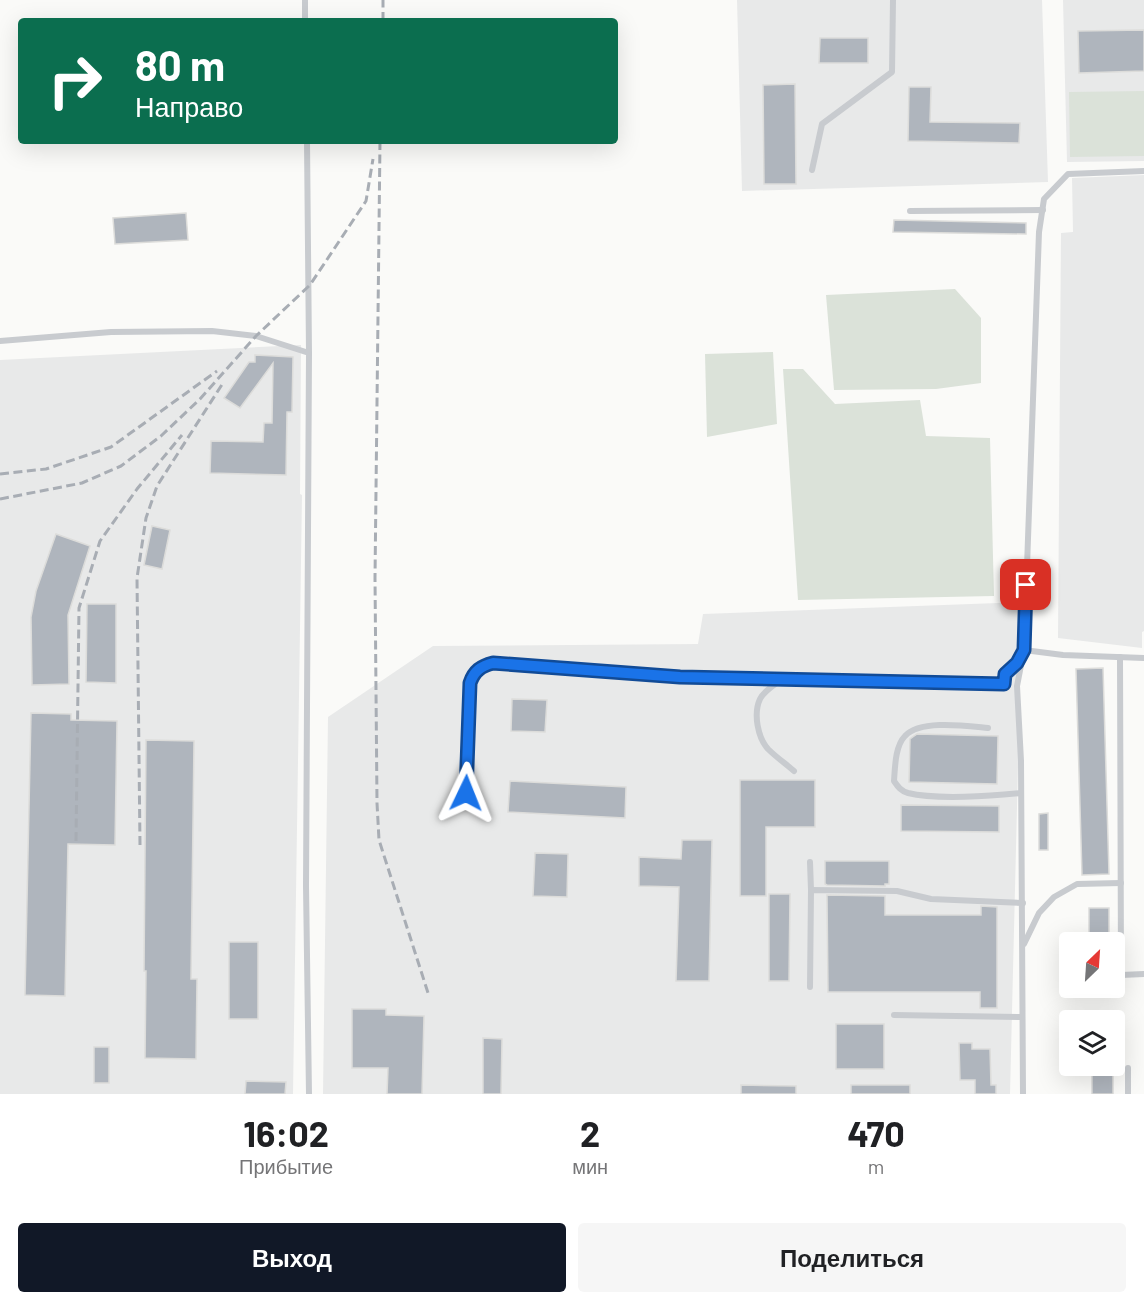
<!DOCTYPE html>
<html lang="ru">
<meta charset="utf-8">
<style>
body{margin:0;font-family:Barlow,sans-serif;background:#f6f6f6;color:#202124;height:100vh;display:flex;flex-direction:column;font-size:22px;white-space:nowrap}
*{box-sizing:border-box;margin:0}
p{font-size:20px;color:#757577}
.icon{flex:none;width:33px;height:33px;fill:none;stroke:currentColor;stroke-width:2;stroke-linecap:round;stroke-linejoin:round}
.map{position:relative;height:1094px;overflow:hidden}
.side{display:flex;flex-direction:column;background:#fff;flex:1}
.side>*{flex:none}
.top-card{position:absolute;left:18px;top:18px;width:600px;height:126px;border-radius:6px;box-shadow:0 6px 24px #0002;background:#0b6e4f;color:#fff;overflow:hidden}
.needle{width:39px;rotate:25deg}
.tools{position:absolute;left:1059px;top:932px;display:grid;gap:12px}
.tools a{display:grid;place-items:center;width:66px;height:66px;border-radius:6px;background:#fff;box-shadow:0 6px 24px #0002;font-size:30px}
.pin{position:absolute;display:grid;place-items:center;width:51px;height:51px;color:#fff;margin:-26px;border-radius:12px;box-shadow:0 3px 9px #0006}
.me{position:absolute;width:66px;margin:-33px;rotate:2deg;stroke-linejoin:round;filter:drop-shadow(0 0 4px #0008)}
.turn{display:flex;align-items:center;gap:21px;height:126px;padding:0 18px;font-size:27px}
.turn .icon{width:78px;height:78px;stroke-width:2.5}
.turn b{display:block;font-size:42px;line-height:51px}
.eta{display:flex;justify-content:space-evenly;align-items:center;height:102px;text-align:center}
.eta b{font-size:36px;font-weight:700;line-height:42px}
.button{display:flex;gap:12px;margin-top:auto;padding:12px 18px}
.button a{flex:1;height:69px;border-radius:6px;background:#111827;color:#fff;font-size:24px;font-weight:700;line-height:69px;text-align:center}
.button a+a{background:#f6f6f6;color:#202124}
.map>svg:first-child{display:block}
.built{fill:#e8e9e9}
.green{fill:#dbe2d9}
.building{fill:#afb5bd;stroke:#dcdcda;stroke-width:1.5}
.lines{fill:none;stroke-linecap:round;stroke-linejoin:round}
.service{stroke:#c8cbcf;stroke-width:6}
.rail{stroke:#a8adb4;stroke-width:3;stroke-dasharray:9 4.5;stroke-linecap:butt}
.route-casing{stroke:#114b97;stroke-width:15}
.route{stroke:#1a73e8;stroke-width:10}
</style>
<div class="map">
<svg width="1144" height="1094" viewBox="0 0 1144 1094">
<rect width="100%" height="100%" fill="#fafaf8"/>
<g class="built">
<polygon points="737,0 1042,0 1048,182 742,191"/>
<polygon points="1063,0 1144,0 1144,161 1067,162"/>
<polygon points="1144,175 1144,631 1142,632 1142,648 1058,638 1061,233 1073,232 1072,178"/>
<polygon points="301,345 300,494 302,495 293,1094 0,1094 0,360"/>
<polygon points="1022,602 1010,1094 323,1094 328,717 433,646 698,644 703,614"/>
</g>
<g class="green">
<polygon points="1144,91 1144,156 1070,157 1069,92"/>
<polygon points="955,289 981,318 981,383 936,389 834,390 826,295"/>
<polygon points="773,352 777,424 707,437 705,354"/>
<polygon points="783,369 803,369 835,404 920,400 926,436 990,438 994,596 798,600"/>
</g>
<g class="building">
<polygon points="1144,30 1144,71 1079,73 1078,31"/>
<polygon points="820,38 868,38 868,63 819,63"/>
<polygon points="795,84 796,184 764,184 763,85"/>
<polygon points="909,87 931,87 930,122 1020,123 1019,143 908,141"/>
<polygon points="186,213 188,240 115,244 113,218"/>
<polygon points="894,220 1026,223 1026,234 893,232"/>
<polygon points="255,355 293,357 292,412 287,412 286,475 210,473 211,441 263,442 264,423 272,423 273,363 240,408 224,398 249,362 255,362"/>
<polygon points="152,526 170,530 162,569 144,565"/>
<polygon points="56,534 90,546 68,615 69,684 32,685 31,617 36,591"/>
<polygon points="87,604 116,604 116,683 86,682"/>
<polygon points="1103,668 1109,874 1082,875 1076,669"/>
<polygon points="512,699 547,700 545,732 511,731"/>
<polygon points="31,713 71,714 71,720 117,721 115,845 68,844 65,996 25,995"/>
<polygon points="917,734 998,736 997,784 909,782 910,739"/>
<polygon points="146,740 194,741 191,979 197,979 196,1059 145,1058 146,971 144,971"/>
<polygon points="740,780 815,780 815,827 766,827 766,896 740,896"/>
<polygon points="510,781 626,787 625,818 508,812"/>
<polygon points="901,805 999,806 999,832 901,831"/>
<polygon points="1048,813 1048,850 1039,850 1039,814"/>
<polygon points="682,840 712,840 709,981 676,981 679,887 639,886 639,857 681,859"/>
<polygon points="535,853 568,854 567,897 533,896"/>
<polygon points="825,861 889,861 889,884 885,884 885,886 827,885 825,884"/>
<polygon points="769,894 790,894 789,981 769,981"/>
<polygon points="827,895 885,896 885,915 981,915 981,906 997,907 997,1008 980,1008 980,992 828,992"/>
<rect x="1089" y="908" width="20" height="34"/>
<rect x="229" y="942" width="29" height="77"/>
<polygon points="352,1009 386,1009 386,1015 424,1016 422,1094 387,1094 388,1068 352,1068"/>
<rect x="836" y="1024" width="48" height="45"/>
<polygon points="483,1038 502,1039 501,1094 483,1094"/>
<polygon points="959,1043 972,1043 972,1049 990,1049 991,1085 996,1085 996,1094 975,1094 975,1080 960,1080"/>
<rect x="94" y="1047" width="15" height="36"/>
<rect x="1092" y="1065" width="21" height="29"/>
<polygon points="246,1081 286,1082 285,1094 245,1094"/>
<polygon points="741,1085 796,1086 796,1094 741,1094"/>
<rect x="851" y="1085" width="59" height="9"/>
</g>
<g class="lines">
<g class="service">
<polyline points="305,0 305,21"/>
<polyline points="307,141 309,353"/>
<polyline points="812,170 822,124 892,72 893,0"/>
<polyline points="910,211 1043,210"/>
<polyline points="0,341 111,332 212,331 256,336 309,353 306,886 309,1094"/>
<polyline points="1024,650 1063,655 1144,658"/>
<polyline points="1120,657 1121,975 1144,974"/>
<path d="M781,680C774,685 764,691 760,699C753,714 758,738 768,749C776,757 786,764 794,771"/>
<path d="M988,728C967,726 920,719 905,736C895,746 895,768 894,781C898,787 901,791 908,793C936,800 992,796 1021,793"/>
<path d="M466,793L470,683C474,671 481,666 493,663L680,677L1004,684L1005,673L1017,663L1021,656"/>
<polyline points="810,862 811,890"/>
<polyline points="1024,944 1039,913 1054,897 1077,884 1121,883"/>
<polyline points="810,987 811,890 897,891 931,899 1023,903"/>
<polyline points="894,1015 1022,1017"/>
<polyline points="1128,1068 1128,1094"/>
<polyline points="1023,1094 1021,761 1017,686 1024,650 1039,232 1044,199 1068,174 1144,171"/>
</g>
<g class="rail">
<polyline points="383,21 383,0"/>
<polyline points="380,141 375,578 377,803 379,840 429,996"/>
<polyline points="0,474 46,469 111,447 217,371"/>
<polyline points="0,499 82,483 121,466 161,436 200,399 256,336 310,285 366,201 373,159"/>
<polyline points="76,841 79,608 100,541 137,489 182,435"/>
<polyline points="140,845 137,578 146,518 157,486 223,383"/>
</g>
</g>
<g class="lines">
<defs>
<path id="route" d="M466,793L470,683C474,671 481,666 493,663L680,677L1004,684L1005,674L1017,663L1024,650L1026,585"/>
</defs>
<use href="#route" class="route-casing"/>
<use href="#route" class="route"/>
</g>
</svg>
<div class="tools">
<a><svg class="needle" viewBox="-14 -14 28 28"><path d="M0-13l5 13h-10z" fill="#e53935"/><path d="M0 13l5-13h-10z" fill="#757577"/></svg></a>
<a><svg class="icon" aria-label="layers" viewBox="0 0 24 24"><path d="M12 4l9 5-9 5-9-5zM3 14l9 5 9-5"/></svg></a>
</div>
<div class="pin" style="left:1026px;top:585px;background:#d93025"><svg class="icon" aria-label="arrive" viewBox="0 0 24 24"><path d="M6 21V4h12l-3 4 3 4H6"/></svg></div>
<svg class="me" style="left:466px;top:793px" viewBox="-20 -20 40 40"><path d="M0-17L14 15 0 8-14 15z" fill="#1a73e8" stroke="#fff" stroke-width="4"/></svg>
<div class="top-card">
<div class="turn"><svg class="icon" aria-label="right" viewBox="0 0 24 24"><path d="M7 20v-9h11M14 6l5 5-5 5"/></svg><div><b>80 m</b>Направо</div></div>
</div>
</div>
<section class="side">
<div class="eta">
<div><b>16:02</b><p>Прибытие</p></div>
<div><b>2</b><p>мин</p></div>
<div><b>470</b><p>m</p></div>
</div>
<div class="button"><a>Выход</a><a>Поделиться</a></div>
</section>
